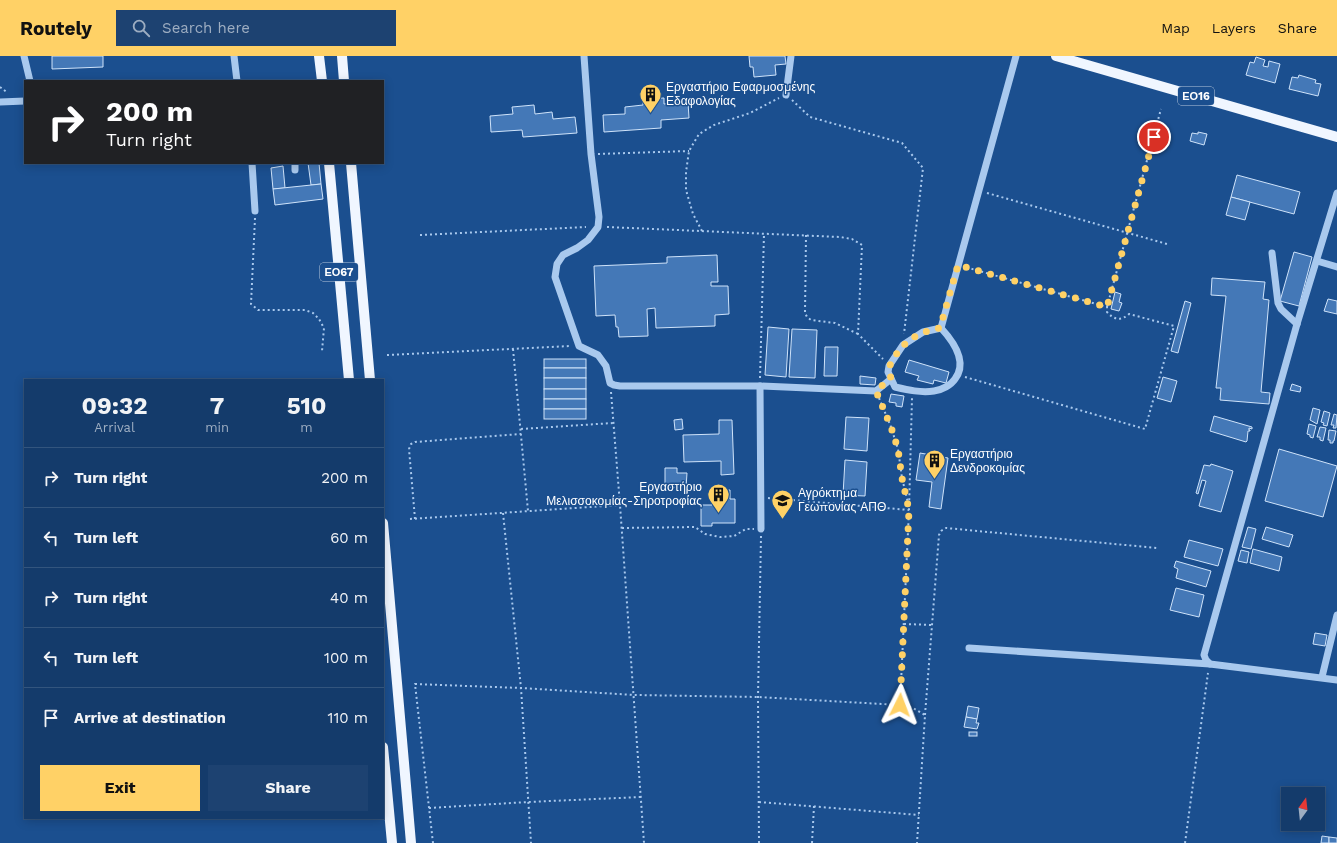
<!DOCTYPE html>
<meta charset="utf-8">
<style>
body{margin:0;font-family:"Work Sans",sans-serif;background:#1d4271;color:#f1f3f6;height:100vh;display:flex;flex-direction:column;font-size:15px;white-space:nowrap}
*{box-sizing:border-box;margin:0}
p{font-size:13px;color:#9dadc1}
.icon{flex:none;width:22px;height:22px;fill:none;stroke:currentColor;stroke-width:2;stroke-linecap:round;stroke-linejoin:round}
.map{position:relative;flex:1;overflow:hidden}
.side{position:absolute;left:24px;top:323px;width:360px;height:440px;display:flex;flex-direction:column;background:#143b6b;border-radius:0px;box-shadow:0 2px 10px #0003,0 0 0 1px #33557e}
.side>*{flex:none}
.banner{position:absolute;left:24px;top:24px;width:360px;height:84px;border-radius:0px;box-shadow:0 2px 10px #0003,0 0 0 1px #33557e;background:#202124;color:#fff;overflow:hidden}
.needle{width:26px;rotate:15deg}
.tools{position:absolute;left:1281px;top:731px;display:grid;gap:8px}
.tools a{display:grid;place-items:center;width:44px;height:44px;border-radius:0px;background:#143b6b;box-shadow:0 2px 10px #0003,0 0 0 1px #33557e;font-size:20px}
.pin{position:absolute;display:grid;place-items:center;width:34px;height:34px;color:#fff;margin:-17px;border:2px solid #fff;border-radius:50%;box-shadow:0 1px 4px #0007}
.me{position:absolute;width:44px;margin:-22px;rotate:3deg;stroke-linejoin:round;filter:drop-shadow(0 0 3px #0008)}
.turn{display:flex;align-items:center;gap:14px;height:84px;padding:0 16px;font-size:18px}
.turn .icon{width:52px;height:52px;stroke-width:2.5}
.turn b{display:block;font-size:28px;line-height:34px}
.eta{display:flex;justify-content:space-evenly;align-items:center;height:68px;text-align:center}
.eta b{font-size:24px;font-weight:700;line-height:28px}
.button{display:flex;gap:8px;margin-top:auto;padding:8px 16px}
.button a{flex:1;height:46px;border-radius:0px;background:#ffd166;color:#111;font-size:16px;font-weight:700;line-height:46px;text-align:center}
.button a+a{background:#1d4271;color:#f1f3f6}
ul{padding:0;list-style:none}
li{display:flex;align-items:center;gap:12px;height:60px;padding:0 16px;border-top:1px solid #33557e}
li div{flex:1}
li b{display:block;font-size:15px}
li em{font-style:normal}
header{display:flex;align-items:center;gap:24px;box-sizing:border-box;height:56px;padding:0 20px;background:#ffd166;color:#111}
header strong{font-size:19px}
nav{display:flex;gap:22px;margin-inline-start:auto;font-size:14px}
.search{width:280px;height:36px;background:#1d4271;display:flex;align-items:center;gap:10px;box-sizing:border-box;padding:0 14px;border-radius:0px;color:#9dadc1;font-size:15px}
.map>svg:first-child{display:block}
.building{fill:#4478b7;stroke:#cfe3fa}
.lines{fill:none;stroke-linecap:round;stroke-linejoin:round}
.path{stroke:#a9c9ee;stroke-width:2;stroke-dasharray:2 3;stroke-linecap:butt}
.minor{stroke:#a9c9ee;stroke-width:7}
.major{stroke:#f0f6ff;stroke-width:10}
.route{stroke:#ffd166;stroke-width:7;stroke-dasharray:0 12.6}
.labels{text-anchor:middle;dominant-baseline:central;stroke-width:3;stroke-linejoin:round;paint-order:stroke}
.shield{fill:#1b4f8f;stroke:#bbcadd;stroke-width:1}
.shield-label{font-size:11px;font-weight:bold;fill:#fff}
.poi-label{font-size:12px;fill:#fff;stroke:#1b4f8f;text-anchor:start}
</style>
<header>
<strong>Routely</strong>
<div class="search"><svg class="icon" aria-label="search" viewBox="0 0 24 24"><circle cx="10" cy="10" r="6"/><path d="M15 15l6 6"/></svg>Search here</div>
<nav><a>Map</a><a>Layers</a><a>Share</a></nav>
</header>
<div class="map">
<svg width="1337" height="787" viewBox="0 0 1337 787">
<rect width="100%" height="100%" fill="#1b4f8f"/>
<g class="building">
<polygon points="52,0 103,0 103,11 52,13"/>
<polygon points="749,0 785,0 786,8 775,9 776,19 754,21 753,11 750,11"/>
<polygon points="1256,1 1265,4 1263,10 1268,11 1269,5 1280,8 1275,27 1246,19 1250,6 1254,7"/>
<polygon points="1299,19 1316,24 1315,27 1321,28 1318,40 1289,33 1292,21 1298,22"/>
<polygon points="664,42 664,48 688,46 689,62 661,64 661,72 604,76 603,59 625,58 625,51 643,49 643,43"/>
<polygon points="534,49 535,58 552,56 553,63 575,61 577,77 523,81 522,74 491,76 490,60 513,58 512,51"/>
<polygon points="1198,76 1207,78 1204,89 1190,85 1192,77 1198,78"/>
<polygon points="308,107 319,107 321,128 311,129"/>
<polygon points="283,110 285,132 273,133 271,112"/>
<polygon points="1237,119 1300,136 1294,158 1231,141"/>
<polygon points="321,128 323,143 275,149 273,133"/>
<polygon points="1231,141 1250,146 1245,164 1226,159"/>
<polygon points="1294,196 1312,201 1299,250 1280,245"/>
<polygon points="717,199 718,226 711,226 711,230 728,230 729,258 715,259 715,270 656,272 655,252 647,253 648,280 619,281 618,271 616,271 615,259 596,260 594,210 667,207 667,201"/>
<polygon points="1212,222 1265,226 1263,243 1269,244 1261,336 1270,337 1269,348 1220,344 1221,332 1216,332 1226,240 1211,239"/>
<polygon points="1115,236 1121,238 1119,246 1122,247 1119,255 1111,253"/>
<polygon points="1328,243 1337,245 1337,258 1324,255"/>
<polygon points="1185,245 1191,247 1178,297 1171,295"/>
<polygon points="768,271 789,273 786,321 765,319"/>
<polygon points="792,273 817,274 815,322 789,321"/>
<polygon points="825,291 838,291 837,320 824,320"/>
<rect x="544" y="303" width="42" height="9"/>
<polygon points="909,304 949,316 946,327 934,324 933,328 917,324 919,320 905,316"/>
<rect x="544" y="312" width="42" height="10"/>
<polygon points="860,320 876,322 875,329 860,328"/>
<polygon points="1163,321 1177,325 1171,346 1157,342"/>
<rect x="544" y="322" width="42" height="11"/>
<polygon points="1292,328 1301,331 1300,336 1290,334"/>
<rect x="544" y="333" width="42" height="10"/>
<polygon points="891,338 904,340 902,351 896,350 896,347 889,346"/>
<rect x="544" y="343" width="42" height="10"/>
<polygon points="1313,352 1320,354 1317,368 1310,364"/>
<rect x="544" y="353" width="42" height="10"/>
<polygon points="1324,355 1330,357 1327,370 1323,369 1324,367 1321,366"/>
<polygon points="1334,358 1337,359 1336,372 1333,372 1334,369 1331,369"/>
<polygon points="1214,360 1252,371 1252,373 1249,372 1249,374 1250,374 1250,375 1248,375 1247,385 1246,386 1210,375"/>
<polygon points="846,361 869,362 867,395 844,393"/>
<polygon points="682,363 683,373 675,374 674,364"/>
<polygon points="719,364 732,364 734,418 721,419 721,405 684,406 683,379 719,378"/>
<polygon points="1309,368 1316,370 1313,382 1310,381 1310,379 1307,378"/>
<polygon points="1320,371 1326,372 1323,385 1320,384 1320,381 1317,381"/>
<polygon points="1329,374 1336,375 1334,385 1333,385 1333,387 1330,387 1330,384 1328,384"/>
<polygon points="1279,393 1337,410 1323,461 1265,445"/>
<polygon points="920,397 948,402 941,453 929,451 932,426 916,424"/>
<polygon points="845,404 867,406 865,440 843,439"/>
<polygon points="1211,408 1233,415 1221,456 1199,450 1206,425 1202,424 1198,438 1196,437 1204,409 1210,410"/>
<polygon points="665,412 677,412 677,417 687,417 686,432 665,431"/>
<polygon points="712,434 730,434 730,443 735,443 735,467 712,467 712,470 701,470 701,449 712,449"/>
<polygon points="1248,471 1256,473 1251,493 1242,491"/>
<polygon points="1266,471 1293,479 1289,491 1262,483"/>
<polygon points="1189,484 1223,493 1218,510 1184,501"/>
<polygon points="1253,493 1282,501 1279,515 1250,507"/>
<polygon points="1241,494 1249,496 1247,507 1238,505"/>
<polygon points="1176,505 1211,515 1206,531 1176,522 1178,513 1174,511"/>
<polygon points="1176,532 1204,539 1199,561 1170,554"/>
<polygon points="1315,577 1327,579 1325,590 1313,588"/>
<polygon points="968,650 979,652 977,663 966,661"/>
<polygon points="966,661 977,663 976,667 979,667 977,673 964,671"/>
<rect x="969" y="676" width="8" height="4"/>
<polygon points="1322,780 1329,781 1329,787 1321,787"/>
<polygon points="1329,781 1337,782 1337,787 1329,787"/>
</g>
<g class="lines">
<g class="path">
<polyline points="0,31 8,37"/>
<polyline points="792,44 810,61 902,87 923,112 904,278"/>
<polyline points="598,98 689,95"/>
<polyline points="987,137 1167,188"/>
<polyline points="255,162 251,248 258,254 305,254 313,257 319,263 324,272 322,295"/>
<polyline points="607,171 840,181 852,183 862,189 858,278 883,303"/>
<polyline points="702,175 693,158 686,134 686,116 689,95 699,78 714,69 750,57 779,42"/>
<polyline points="420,179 586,171"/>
<polyline points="806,179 805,257 807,261 811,264 835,267 858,278"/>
<polyline points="1107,251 1161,53"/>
<polyline points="513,293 528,455"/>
<polyline points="387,299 571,290"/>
<path d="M965,321L1145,373L1174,270L1129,258C1121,265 1114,264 1107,256V251L965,211"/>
<polyline points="760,322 764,178"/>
<polyline points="611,336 620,449 644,787"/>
<polyline points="879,342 891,371 898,393 902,422 909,451"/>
<polyline points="521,373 613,367"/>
<polyline points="768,442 909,454"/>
<polyline points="503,457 521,632 531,787"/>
<polyline points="410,463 620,449"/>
<polyline points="415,463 409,393 411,388 415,386 521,378"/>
<polyline points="622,472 695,471 705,478 720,481 734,480 746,473 754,473"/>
<polyline points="904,568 932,569"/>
<polyline points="900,649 909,454 912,342"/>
<polyline points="925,659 939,479 941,475 946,472 1157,492"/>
<polyline points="759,746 919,759"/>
<polyline points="429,752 528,746 641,741"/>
<polyline points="433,787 415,628 521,632 634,639 758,641 900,649 913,652 925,659 917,787"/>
<polyline points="759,787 758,641 761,480"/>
<polyline points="812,787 814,750"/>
<polyline points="1185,787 1208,617"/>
</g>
<g class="minor">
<polyline points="24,0 30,25"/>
<polyline points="234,0 237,25"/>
<polyline points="584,0 591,98 599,161 598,171 588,184 577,192 563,199 557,208 555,221 579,290 598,299 606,310 610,327 614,329 620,330 760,330 876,335 891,323"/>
<polyline points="786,39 791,0"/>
<polyline points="0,46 25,45"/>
<polyline points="252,107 255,155"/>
<polyline points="295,107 295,114"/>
<polyline points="1337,137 1297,268 1204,599 1206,604 1210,608 1337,624"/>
<polyline points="1272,197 1278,247 1281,253 1297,268"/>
<polyline points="1317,205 1337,211"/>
<polyline points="941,272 1016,0"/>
<path d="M941,272C953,285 968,306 955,323C951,329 942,334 934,335C921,337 908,334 895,331L888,316L889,310L903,289L923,276Z"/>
<polyline points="760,330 761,473"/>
<polyline points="969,592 1210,608"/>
<polyline points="1322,621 1337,559"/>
</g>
<g class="major">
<polyline points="319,0 322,25"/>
<polyline points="342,0 344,25"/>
<polyline points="1056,0 1337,81"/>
<polyline points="329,107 349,324"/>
<polyline points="351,107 370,324"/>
<polyline points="383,467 411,787"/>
<polyline points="383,691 392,787"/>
</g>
</g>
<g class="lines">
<path class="route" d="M900,649L909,454L902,422L898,393L891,371L876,335L891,322C888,314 889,309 894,302C905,283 920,276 940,272L958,209L1107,251L1154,81"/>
</g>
<defs>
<symbol id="building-pin" viewBox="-11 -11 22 30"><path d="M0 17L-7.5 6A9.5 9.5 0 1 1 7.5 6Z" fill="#ffd166" stroke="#1b4f8f"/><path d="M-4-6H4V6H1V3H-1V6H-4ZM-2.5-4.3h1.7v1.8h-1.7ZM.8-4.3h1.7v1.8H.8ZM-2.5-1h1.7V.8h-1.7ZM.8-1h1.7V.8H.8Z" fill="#111"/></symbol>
<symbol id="university-pin" viewBox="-11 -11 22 30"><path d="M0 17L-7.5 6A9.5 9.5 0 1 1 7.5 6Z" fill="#ffd166" stroke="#1b4f8f"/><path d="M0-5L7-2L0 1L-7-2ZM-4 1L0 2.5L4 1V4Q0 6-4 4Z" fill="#111"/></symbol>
</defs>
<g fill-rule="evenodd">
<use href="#building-pin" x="638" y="26" width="25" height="34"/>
<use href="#building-pin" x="922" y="392" width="25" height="34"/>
<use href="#building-pin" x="706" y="426" width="25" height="34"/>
<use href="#university-pin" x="770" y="432" width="25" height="34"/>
</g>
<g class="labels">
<g class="shield">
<rect x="1178" y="31" width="36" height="18" rx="3"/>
<rect x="320" y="207" width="38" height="18" rx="3"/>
</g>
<g class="shield-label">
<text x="1196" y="40">ΕΟ16</text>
<text x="339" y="216">ΕΟ67</text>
</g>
<g class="poi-label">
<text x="666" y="31">Εργαστήριο Εφαρμοσμένης<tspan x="666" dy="14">Εδαφολογίας</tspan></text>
<text x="950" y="398">Εργαστήριο<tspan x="950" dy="14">Δενδροκομίας</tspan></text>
<text x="702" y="431" text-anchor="end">Εργαστήριο<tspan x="702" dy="14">Μελισσοκομίας-Σηροτροφίας</tspan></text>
<text x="798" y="437">Αγρόκτημα<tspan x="798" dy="14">Γεωπονίας ΑΠΘ</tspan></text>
</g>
</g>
</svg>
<div class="tools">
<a><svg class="needle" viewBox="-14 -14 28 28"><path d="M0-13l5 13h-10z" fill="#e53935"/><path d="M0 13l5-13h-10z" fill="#9dadc1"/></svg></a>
</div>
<div class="pin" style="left:1154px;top:81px;background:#d93025"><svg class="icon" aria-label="arrive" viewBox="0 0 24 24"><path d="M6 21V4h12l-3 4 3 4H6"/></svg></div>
<svg class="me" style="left:900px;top:649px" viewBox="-20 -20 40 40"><path d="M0-17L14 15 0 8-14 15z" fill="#ffd166" stroke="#fff" stroke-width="4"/></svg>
<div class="banner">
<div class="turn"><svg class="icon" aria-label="right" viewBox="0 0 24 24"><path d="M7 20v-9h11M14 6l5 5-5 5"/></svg><div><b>200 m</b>Turn right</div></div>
</div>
<section class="side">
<div class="eta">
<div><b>09:32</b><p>Arrival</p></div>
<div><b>7</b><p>min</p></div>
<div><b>510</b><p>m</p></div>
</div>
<ul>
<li><svg class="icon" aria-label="right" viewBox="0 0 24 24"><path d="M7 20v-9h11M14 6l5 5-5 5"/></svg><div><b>Turn right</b></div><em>200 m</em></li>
<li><svg class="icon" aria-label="left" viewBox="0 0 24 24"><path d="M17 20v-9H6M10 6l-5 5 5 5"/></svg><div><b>Turn left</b></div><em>60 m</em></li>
<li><svg class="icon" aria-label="right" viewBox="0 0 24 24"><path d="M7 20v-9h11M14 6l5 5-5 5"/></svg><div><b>Turn right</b></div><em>40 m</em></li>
<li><svg class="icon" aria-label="left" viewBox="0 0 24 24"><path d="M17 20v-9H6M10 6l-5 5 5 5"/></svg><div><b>Turn left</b></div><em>100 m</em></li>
<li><svg class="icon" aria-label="arrive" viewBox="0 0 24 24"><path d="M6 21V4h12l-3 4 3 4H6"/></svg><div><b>Arrive at destination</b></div><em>110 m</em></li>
</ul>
<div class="button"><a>Exit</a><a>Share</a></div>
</section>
</div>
